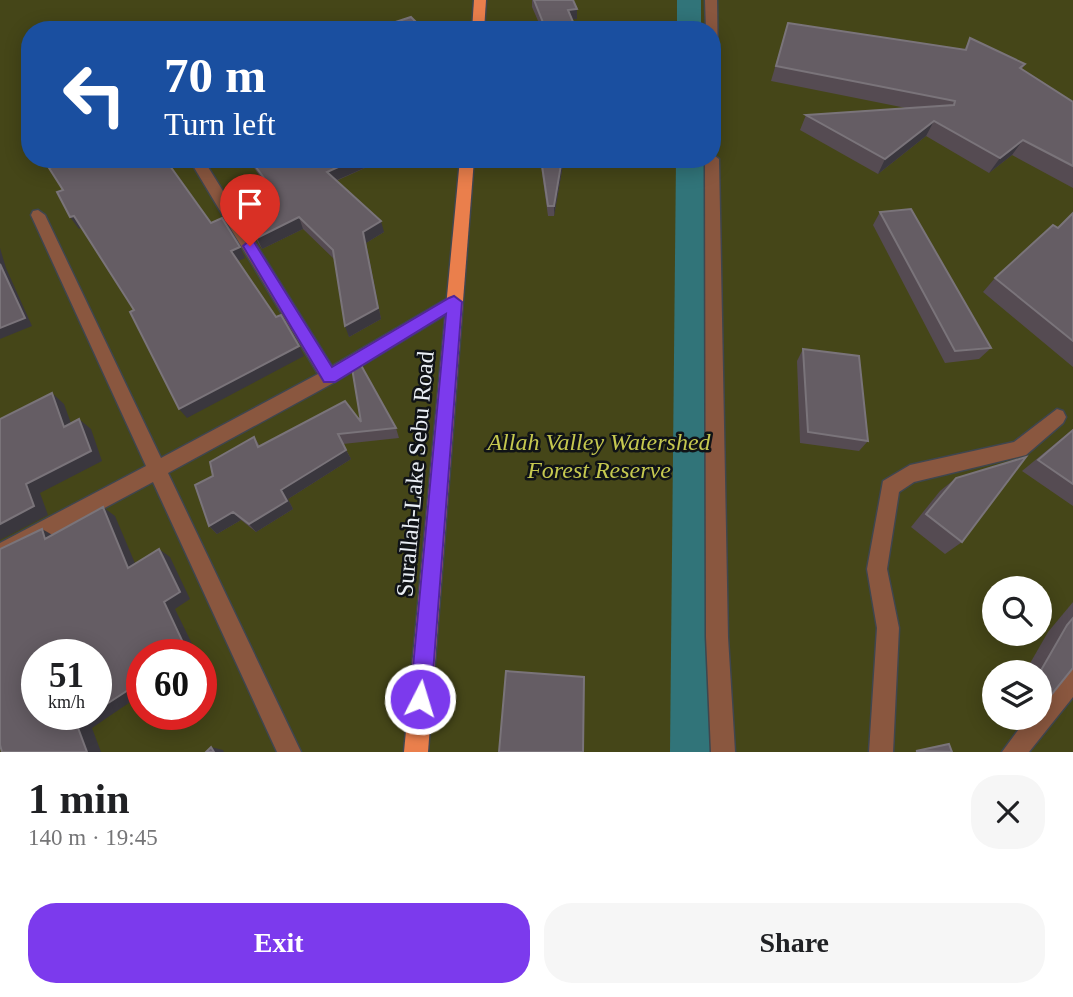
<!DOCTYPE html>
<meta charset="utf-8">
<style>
body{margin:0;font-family:"Times New Roman",serif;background:#f6f6f6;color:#202124;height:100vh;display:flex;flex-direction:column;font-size:26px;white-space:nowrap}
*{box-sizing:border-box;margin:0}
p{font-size:23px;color:#757577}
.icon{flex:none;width:38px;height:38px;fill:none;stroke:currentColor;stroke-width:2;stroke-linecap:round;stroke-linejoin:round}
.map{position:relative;height:752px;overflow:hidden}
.drawer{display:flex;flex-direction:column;background:#fff;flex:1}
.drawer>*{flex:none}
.top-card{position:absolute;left:21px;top:21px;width:700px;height:147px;border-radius:28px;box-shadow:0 4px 18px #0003;background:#1a4fa0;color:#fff;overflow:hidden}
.controls{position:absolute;left:982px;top:576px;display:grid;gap:14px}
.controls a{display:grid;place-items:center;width:70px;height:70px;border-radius:50%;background:#fff;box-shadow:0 4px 18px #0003;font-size:35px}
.speed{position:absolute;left:21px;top:639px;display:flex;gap:14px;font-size:35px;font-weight:700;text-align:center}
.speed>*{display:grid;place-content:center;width:91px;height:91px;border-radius:50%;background:#fff;box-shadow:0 4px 18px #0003;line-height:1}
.speed small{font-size:18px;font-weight:400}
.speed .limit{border:10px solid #d22;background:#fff;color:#111}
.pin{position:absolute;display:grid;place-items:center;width:60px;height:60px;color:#fff;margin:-72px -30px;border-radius:50% 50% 50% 0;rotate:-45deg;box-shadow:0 0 7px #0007}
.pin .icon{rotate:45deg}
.me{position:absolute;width:77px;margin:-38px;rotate:5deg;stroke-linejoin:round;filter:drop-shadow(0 0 5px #0008)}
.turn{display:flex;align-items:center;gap:24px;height:147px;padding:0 28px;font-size:32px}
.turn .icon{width:91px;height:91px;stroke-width:2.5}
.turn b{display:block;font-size:49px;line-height:60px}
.round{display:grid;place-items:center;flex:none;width:74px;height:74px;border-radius:28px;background:#f6f6f6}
.summary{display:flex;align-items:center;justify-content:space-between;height:119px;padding:0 28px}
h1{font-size:42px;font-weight:700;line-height:52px}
.action{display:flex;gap:14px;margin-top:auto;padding:14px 28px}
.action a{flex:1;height:80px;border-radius:28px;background:#7c3aed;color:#fff;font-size:28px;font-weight:700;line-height:80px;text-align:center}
.action a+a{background:#f6f6f6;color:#202124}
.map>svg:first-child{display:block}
.green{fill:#454618;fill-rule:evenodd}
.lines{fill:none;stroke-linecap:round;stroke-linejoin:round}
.canal{fill:#317479;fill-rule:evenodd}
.minor-casing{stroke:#3f464e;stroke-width:3}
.primary-casing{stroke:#3f464e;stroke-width:3}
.minor{fill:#8a573f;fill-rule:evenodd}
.primary{fill:#ea7f4c;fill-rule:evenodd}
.wall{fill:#554b52}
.shaded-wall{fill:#3a373e}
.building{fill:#655d64;stroke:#7a747a;stroke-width:2}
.route{fill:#7c3aed;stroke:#51269a;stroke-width:2}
.labels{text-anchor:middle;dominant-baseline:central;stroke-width:5;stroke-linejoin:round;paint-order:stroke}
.park-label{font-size:24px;font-style:italic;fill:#c5c84f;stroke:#101317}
.street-label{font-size:24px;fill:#eaeff5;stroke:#101317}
</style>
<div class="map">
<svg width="1073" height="752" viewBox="0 0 1073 752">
<rect width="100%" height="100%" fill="#232b33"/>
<path class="green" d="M0,0H1073V752H0ZM30,30H712V159H30ZM994,588H1040V634H994ZM37,654H96V714H37ZM142,654H201V714H142ZM994,672H1040V718H994Z"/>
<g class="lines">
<g class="canal">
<rect x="677" y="0" width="24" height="30"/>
<polygon points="676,159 706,159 720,752 670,752"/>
</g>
<defs>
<g id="minor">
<polygon points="705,0 717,0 719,136 712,140 712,30 706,30"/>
<polygon points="712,154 719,159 728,637 735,752 711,752 706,637 705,159 712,159"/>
<polygon points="189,159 203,159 332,366 448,298 454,296 462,302 460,306 335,382 168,473 301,752 277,752 153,482 0,564 0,543 146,466 31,215 33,211 38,210 45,215 161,458 318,374"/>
<polygon points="1057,409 1063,411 1066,417 1063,423 1026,455 914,482 899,492 887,569 899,628 893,752 869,752 877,628 867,569 883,481 910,465 1014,442"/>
<path d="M1073,668V697L1029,752H1002L1027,718H1040C1040,699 1055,675 1073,668Z"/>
</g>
<g id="primary">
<polygon points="474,0 486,0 484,30 472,30"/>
<polygon points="460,159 474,159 428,752 404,752"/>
</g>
</defs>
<use href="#minor" class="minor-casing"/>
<use href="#primary" class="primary-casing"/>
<use href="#minor" class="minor"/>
<use href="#primary" class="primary"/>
</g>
<g class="wall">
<polygon points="532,0 573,0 577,9 577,19 572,19 575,30 542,30 532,7"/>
<polygon points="788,23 964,50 970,38 1025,64 1022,69 1073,102 1073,188 1012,155 989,173 926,136 878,174 800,130 806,115 906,108 771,81"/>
<polygon points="248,159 385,159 336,181 384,232 366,243 381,319 349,337 334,259 303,229 262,249 245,221 239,210 272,194"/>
<polygon points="540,159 564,159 554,216 548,216"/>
<polygon points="880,212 991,348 979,359 945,363 873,225"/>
<polygon points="1073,213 1073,367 983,292 995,278 1058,228"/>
<polygon points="803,349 868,441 859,451 800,443 797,361"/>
<polygon points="361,422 396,428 399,438 343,444 351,459 288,499 293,509 256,532 241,520 217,534 209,526 213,476 254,437 260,446"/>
<polygon points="1073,429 1073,506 1022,471"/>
<polygon points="956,478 962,542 945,554 911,527 940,491"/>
<polygon points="1073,602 1073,668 1040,672 1025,672 1048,632"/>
<polygon points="1006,718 1033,718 1014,722"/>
</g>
<g class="shaded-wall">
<polygon points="577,9 577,19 567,20 568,10"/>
<polygon points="934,121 926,136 878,174 885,159"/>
<polygon points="1023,140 1012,155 989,173 1000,158"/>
<polygon points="356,159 385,159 330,183 327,172"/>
<polygon points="562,159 564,159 554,216 554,206"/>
<polygon points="74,216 82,227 79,229 70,217"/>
<polygon points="299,217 303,229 262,249 257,238"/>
<polygon points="381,221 384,232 366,243 381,319 349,337 345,326 363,232"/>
<polygon points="240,247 245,258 236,262 231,251"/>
<polygon points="0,248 6,268 32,326 0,339"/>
<polygon points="299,346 304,356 187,418 179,409"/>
<polygon points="52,393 64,404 76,437 64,427"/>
<polygon points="79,419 91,429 102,461 40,493 48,515 0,540 0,524 26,484"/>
<polygon points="346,450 351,459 288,499 293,509 256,532 249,524 281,490"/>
<polygon points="103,507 115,516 140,575 128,568"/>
<polygon points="233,512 241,520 217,534 209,526"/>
<polygon points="42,529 56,537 45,539"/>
<polygon points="159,549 170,557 190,599 175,609 197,654 181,654 164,602"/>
<polygon points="142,681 142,694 92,728 101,752 87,752 77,725 92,714 96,714 96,711"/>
<polygon points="211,747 223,750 224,752 214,752"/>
</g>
<g class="building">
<polygon points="534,0 573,0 577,9 568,10 576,29 546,30"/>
<polygon points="411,17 424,30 371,30"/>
<polygon points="788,23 966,50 970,38 1025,64 1020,68 1073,102 1073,166 1023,140 1000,158 934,121 885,159 806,115 954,105 955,101 776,66"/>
<polygon points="73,159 165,159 211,223 222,218 240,247 231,251 276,317 281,315 299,346 179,409 130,312 134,310 74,216 70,217 57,192 63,190 49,168"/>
<polygon points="250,159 356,159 327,172 381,221 363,232 378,308 345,326 333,250 299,217 257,238 239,210 275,193"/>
<polygon points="541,159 562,159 554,206 548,206"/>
<polygon points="911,209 991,348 955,351 880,212"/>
<polygon points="1073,213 1073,341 995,278 1053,225 1058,228"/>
<polygon points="0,264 25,318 0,328"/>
<polygon points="803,349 859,356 868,441 808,432"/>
<polygon points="357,358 396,428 338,434 346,450 281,490 287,501 249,524 233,512 209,526 195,485 213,476 210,462 254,437 258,447 345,401 361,422 351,362"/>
<polygon points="52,393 64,427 79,419 91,451 26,484 34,506 0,524 0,419"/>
<polygon points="1073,430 1073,484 1038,460"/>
<polygon points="1026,457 962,542 926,514 956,478"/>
<polygon points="103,507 128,568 159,549 180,592 164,602 187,651 181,654 142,654 142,681 96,711 96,654 37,654 37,714 92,714 77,725 87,752 2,752 0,745 0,549 42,529 45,539"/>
<polygon points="1073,618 1073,668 1040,709 1040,672 1067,625"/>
<polygon points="506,671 584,677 583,752 499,752"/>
<polygon points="949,744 952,752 916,751"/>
<polygon points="211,747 214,752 206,752"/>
</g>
<polygon class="route" points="250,240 254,242 332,367 449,298 454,296 462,302 431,699 428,706 420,709 413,706 410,699 446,314 335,382 324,382 243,246"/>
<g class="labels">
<g class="park-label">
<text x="599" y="442">Allah Valley Watershed<tspan x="599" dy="28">Forest Reserve</tspan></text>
</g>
<g class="street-label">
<text transform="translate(415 474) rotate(-85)">Surallah-Lake Sebu Road</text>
</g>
</g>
</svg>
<div class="controls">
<a><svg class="icon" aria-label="search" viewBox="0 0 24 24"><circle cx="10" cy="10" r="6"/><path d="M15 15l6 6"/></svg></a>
<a><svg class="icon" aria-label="layers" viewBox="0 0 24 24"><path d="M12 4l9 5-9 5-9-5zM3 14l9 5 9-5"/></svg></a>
</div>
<div class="speed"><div>51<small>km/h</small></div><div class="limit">60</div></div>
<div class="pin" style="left:250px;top:246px;background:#d93025"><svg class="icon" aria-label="arrive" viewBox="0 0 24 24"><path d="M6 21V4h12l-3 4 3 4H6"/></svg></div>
<svg class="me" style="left:420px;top:699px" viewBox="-20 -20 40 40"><circle r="17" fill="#7c3aed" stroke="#fff" stroke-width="3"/><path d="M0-11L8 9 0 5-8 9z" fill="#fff"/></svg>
<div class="top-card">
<div class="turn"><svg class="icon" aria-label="left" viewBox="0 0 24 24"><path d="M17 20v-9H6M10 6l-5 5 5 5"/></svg><div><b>70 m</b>Turn left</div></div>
</div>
</div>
<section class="drawer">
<div class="summary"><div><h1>1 min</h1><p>140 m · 19:45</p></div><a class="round"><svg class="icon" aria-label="close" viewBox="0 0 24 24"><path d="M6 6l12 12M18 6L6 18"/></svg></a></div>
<div class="action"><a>Exit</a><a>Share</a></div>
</section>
